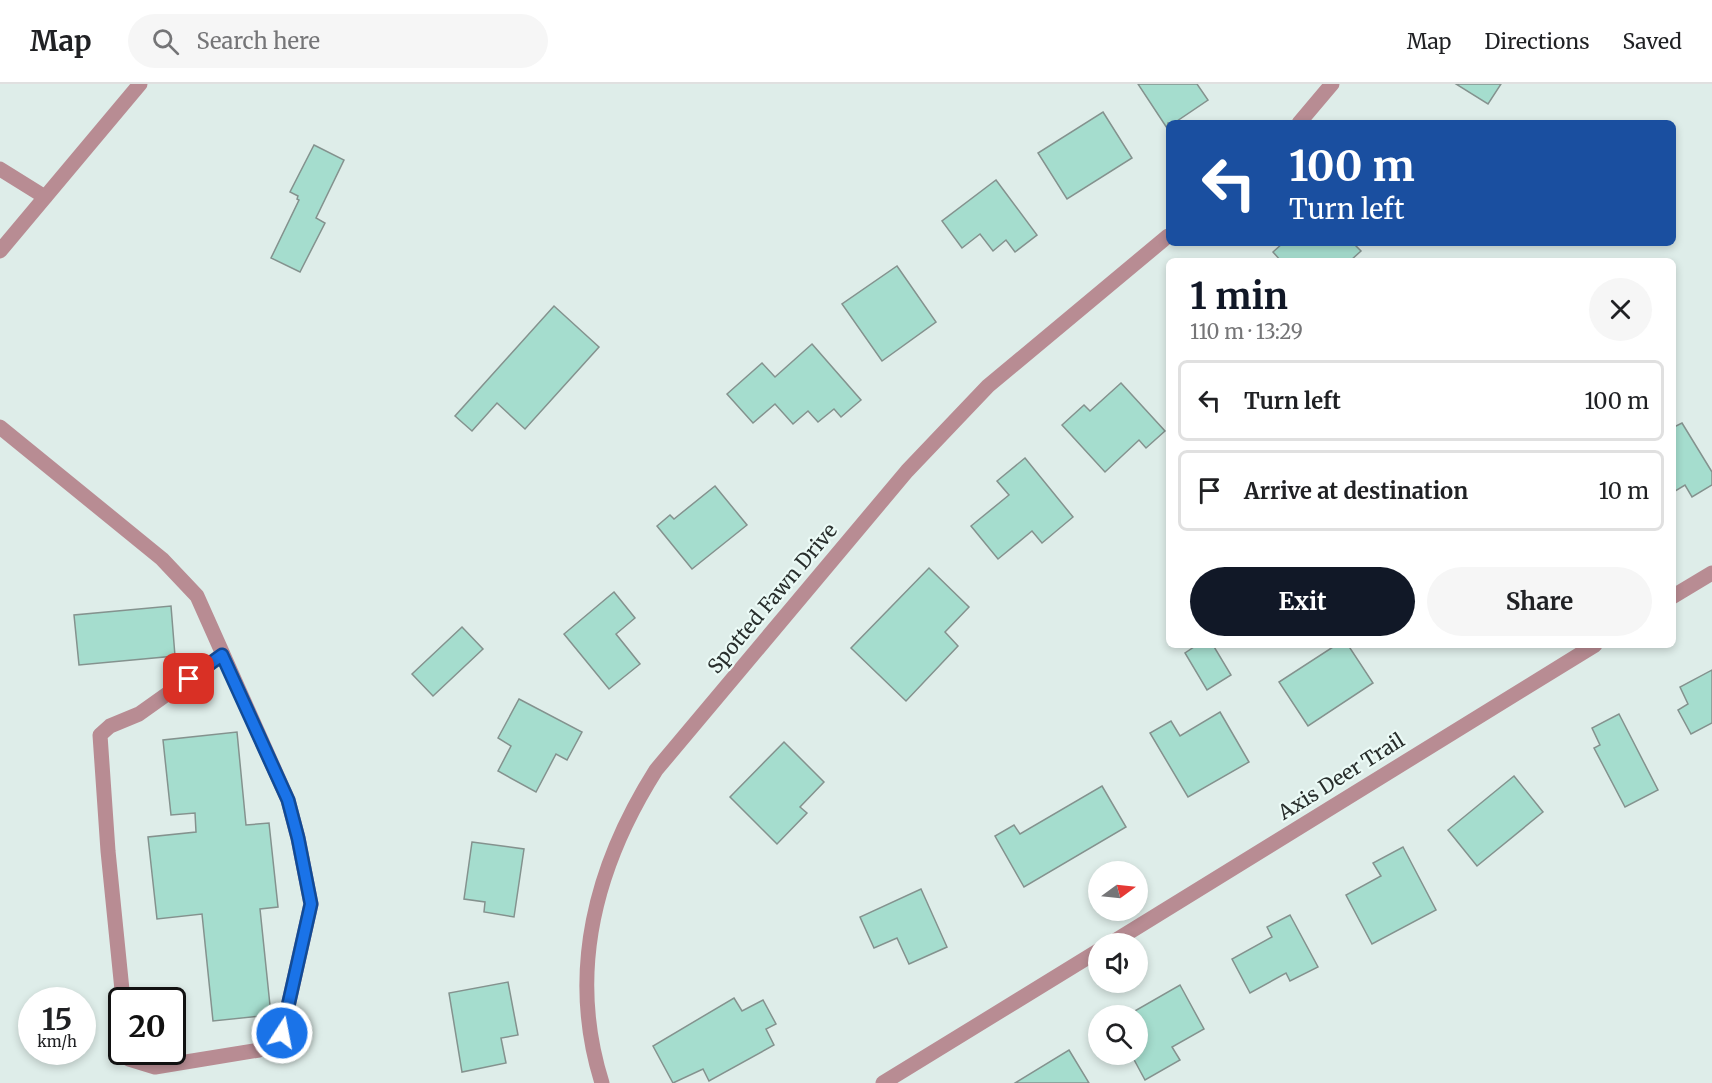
<!DOCTYPE html>
<meta charset="utf-8">
<style>
body{margin:0;font-family:Merriweather,serif;background:#f6f6f6;color:#202124;height:100vh;display:flex;flex-direction:column;font-size:22px;white-space:nowrap}
*{box-sizing:border-box;margin:0}
p{font-size:20px;color:#757577}
.icon{flex:none;width:33px;height:33px;fill:none;stroke:currentColor;stroke-width:2;stroke-linecap:round;stroke-linejoin:round}
.map{position:relative;flex:1;overflow:hidden}
.details{position:absolute;left:1166px;top:174px;width:510px;height:390px;display:flex;flex-direction:column;background:#fff;border-radius:9px;box-shadow:0 3px 9px #0003}
.details>*{flex:none}
.top-card{position:absolute;left:1166px;top:36px;width:510px;height:126px;border-radius:9px;box-shadow:0 3px 9px #0003;background:#1a4fa0;color:#fff;overflow:hidden}
.needle{width:39px;rotate:75deg}
.buttons{position:absolute;left:1088px;top:777px;display:grid;gap:12px}
.buttons a{display:grid;place-items:center;width:60px;height:60px;border-radius:50%;background:#fff;box-shadow:0 3px 9px #0003;font-size:30px}
.speed{position:absolute;left:18px;top:903px;display:flex;gap:12px;font-size:30px;font-weight:700;text-align:center}
.speed>*{display:grid;place-content:center;width:78px;height:78px;border-radius:50%;background:#fff;box-shadow:0 3px 9px #0003;line-height:1}
.speed small{font-size:15px;font-weight:400}
.speed .limit{border:3px solid #111;border-radius:9px;background:#fff;color:#111}
.pin{position:absolute;display:grid;place-items:center;width:51px;height:51px;color:#fff;margin:-26px;border-radius:12px;box-shadow:0 3px 9px #0006}
.me{position:absolute;width:66px;margin:-33px;rotate:11deg;stroke-linejoin:round;filter:drop-shadow(0 0 4px #0008)}
.turn{display:flex;align-items:center;gap:21px;height:126px;padding:0 24px;font-size:27px}
.turn .icon{width:78px;height:78px;stroke-width:2.5}
.turn b{display:block;font-size:42px;line-height:51px}
.round{display:grid;place-items:center;flex:none;width:63px;height:63px;border-radius:32px;background:#f6f6f6}
.overview{display:flex;align-items:center;justify-content:space-between;height:102px;padding:0 24px}
h1{font-size:36px;font-weight:700;line-height:45px;color:#111827}
.button{display:flex;gap:12px;margin-top:auto;padding:12px 24px}
.button a{flex:1;height:69px;border-radius:36px;background:#111827;color:#fff;font-size:24px;font-weight:700;line-height:69px;text-align:center}
.button a+a{background:#f6f6f6;color:#202124}
ul{padding:0;list-style:none}
li{display:flex;align-items:center;gap:18px;height:81px;margin:0 12px 9px;padding:0 12px;border:3px solid #e0e0e0;border-radius:9px}
li div{flex:1}
li b{display:block;font-size:22px}
li em{font-style:normal}
header{display:flex;align-items:center;gap:36px;box-sizing:border-box;height:84px;padding:0 30px;background:#fff;border-bottom:2px solid #e0e0e0}
header strong{font-size:28px}
nav{display:flex;gap:33px;margin-inline-start:auto;font-size:21px}
.search{width:420px;height:54px;background:#f6f6f6;display:flex;align-items:center;gap:15px;box-sizing:border-box;padding:0 21px;border-radius:33px;color:#757577;font-size:22px}
.map>svg:first-child{display:block}
.building{fill:#a5ddce;stroke:#84928e;stroke-width:1.5}
.lines{fill:none;stroke-linecap:round;stroke-linejoin:round}
.service{stroke:#b88c93;stroke-width:15}
.minor{stroke:#b88c93;stroke-width:15}
.route-casing{stroke:#114b97;stroke-width:15}
.route{stroke:#1a73e8;stroke-width:10}
.labels{text-anchor:middle;dominant-baseline:central;stroke-width:4.5;stroke-linejoin:round;paint-order:stroke}
.street-label{font-size:20px;fill:#282e2c;stroke:#ebfaf6}
</style>
<header>
<strong>Map</strong>
<div class="search"><svg class="icon" aria-label="search" viewBox="0 0 24 24"><circle cx="10" cy="10" r="6"/><path d="M15 15l6 6"/></svg>Search here</div>
<nav><a>Map</a><a>Directions</a><a>Saved</a></nav>
</header>
<div class="map">
<svg width="1712" height="999" viewBox="0 0 1712 999">
<rect width="100%" height="100%" fill="#deede9"/>
<g class="building">
<polygon points="1138,0 1197,0 1208,16 1174,39 1168,39 1167,44"/>
<polygon points="1456,0 1501,0 1488,20"/>
<polygon points="1103,28 1132,74 1067,115 1038,69"/>
<polygon points="314,61 344,76 316,134 325,139 300,188 271,174 299,116 297,115 298,112 290,108"/>
<polygon points="996,96 1037,151 1015,168 1006,156 993,167 980,150 962,164 942,137"/>
<polygon points="1283,159 1353,159 1361,167 1350,177 1281,177 1273,168"/>
<polygon points="897,182 936,238 882,277 842,220"/>
<polygon points="554,222 599,263 525,345 497,319 472,347 455,332"/>
<polygon points="812,260 861,316 841,333 834,325 818,338 808,327 793,340 775,320 753,339 727,310 762,279 775,293"/>
<polygon points="1121,299 1165,347 1146,364 1139,356 1105,388 1062,341 1084,321 1090,327"/>
<polygon points="1682,339 1712,388 1712,401 1692,413 1685,401 1672,409 1672,344"/>
<polygon points="1025,374 1073,433 1042,459 1032,447 998,475 971,442 1009,411 997,397"/>
<polygon points="715,402 747,441 692,485 657,442 670,431 674,435"/>
<polygon points="929,484 969,523 945,548 958,562 906,617 851,564"/>
<polygon points="614,508 635,534 616,550 640,580 609,605 564,550"/>
<polygon points="171,522 175,572 79,581 74,531"/>
<polygon points="462,543 483,565 433,612 412,590"/>
<polygon points="1197,561 1213,561 1231,591 1207,606 1185,569"/>
<polygon points="1336,561 1348,561 1373,599 1308,642 1279,598"/>
<polygon points="1712,586 1712,639 1691,650 1678,626 1688,620 1680,603"/>
<polygon points="519,615 582,648 567,676 556,670 536,708 498,687 511,662 498,654"/>
<polygon points="1220,628 1249,678 1188,713 1150,649 1171,637 1180,652"/>
<polygon points="1619,630 1658,706 1625,723 1594,664 1600,661 1592,644"/>
<polygon points="237,648 246,741 269,739 278,823 260,825 271,931 213,937 202,830 157,835 148,753 196,748 195,729 171,731 163,656"/>
<polygon points="784,658 824,698 800,723 807,729 777,760 730,713"/>
<polygon points="1514,692 1543,728 1477,782 1448,746"/>
<polygon points="1102,702 1126,743 1024,803 995,752 1014,741 1020,750"/>
<polygon points="472,758 524,765 514,833 484,828 485,818 464,815"/>
<polygon points="1403,763 1436,826 1372,860 1346,811 1381,792 1373,779"/>
<polygon points="921,805 947,863 909,880 897,854 874,864 860,833"/>
<polygon points="1290,831 1318,883 1290,897 1286,889 1250,909 1232,875 1272,853 1267,843"/>
<polygon points="508,898 518,951 501,954 506,979 462,988 449,909"/>
<polygon points="1180,901 1204,945 1172,963 1180,976 1145,996 1131,970 1137,970 1137,932 1126,932"/>
<polygon points="734,914 742,927 763,916 776,940 766,945 774,961 709,997 703,985 673,999 653,962"/>
<polygon points="1069,966 1089,999 1015,999"/>
</g>
<g class="lines">
<g class="service">
<polyline points="0,85 45,113"/>
<polyline points="0,343 162,475 197,512 288,716 298,754 311,820 282,949 259,966 155,983 129,975 128,968"/>
<polyline points="123,916 108,767 100,651 110,642 139,630 222,571"/>
</g>
<g class="minor">
<polyline points="1299,39 1332,0"/>
<polyline points="0,167 140,0"/>
<polyline points="1672,513 1712,489"/>
<polyline points="1110,860 1595,561"/>
<path d="M602,999C567,888 596,781 656,686L907,387L988,302L1168,152"/>
<polyline points="883,999 1098,867"/>
</g>
</g>
<g class="lines">
<defs>
<polyline id="route" points="189,595 222,571 288,716 298,754 311,820 282,949"/>
</defs>
<use href="#route" class="route-casing"/>
<use href="#route" class="route"/>
</g>
<g class="labels">
<g class="street-label">
<text transform="translate(772 514) rotate(-50)">Spotted Fawn Drive</text>
<text transform="translate(1341 692) rotate(-32)">Axis Deer Trail</text>
</g>
</g>
</svg>
<div class="buttons">
<a><svg class="needle" viewBox="-14 -14 28 28"><path d="M0-13l5 13h-10z" fill="#e53935"/><path d="M0 13l5-13h-10z" fill="#757577"/></svg></a>
<a><svg class="icon" aria-label="sound" viewBox="0 0 24 24"><path d="M4 9h4l5-4v14l-5-4H4zM17 9q2 3 0 6"/></svg></a>
<a><svg class="icon" aria-label="search" viewBox="0 0 24 24"><circle cx="10" cy="10" r="6"/><path d="M15 15l6 6"/></svg></a>
</div>
<div class="speed"><div>15<small>km/h</small></div><div class="limit">20</div></div>
<div class="pin" style="left:189px;top:595px;background:#d93025"><svg class="icon" aria-label="arrive" viewBox="0 0 24 24"><path d="M6 21V4h12l-3 4 3 4H6"/></svg></div>
<svg class="me" style="left:282px;top:949px" viewBox="-20 -20 40 40"><circle r="17" fill="#1a73e8" stroke="#fff" stroke-width="3"/><path d="M0-11L8 9 0 5-8 9z" fill="#fff"/></svg>
<div class="top-card">
<div class="turn"><svg class="icon" aria-label="left" viewBox="0 0 24 24"><path d="M17 20v-9H6M10 6l-5 5 5 5"/></svg><div><b>100 m</b>Turn left</div></div>
</div>
<section class="details">
<div class="overview"><div><h1>1 min</h1><p>110 m · 13:29</p></div><a class="round"><svg class="icon" aria-label="close" viewBox="0 0 24 24"><path d="M6 6l12 12M18 6L6 18"/></svg></a></div>
<ul>
<li><svg class="icon" aria-label="left" viewBox="0 0 24 24"><path d="M17 20v-9H6M10 6l-5 5 5 5"/></svg><div><b>Turn left</b></div><em>100 m</em></li>
<li><svg class="icon" aria-label="arrive" viewBox="0 0 24 24"><path d="M6 21V4h12l-3 4 3 4H6"/></svg><div><b>Arrive at destination</b></div><em>10 m</em></li>
</ul>
<div class="button"><a>Exit</a><a>Share</a></div>
</section>
</div>
